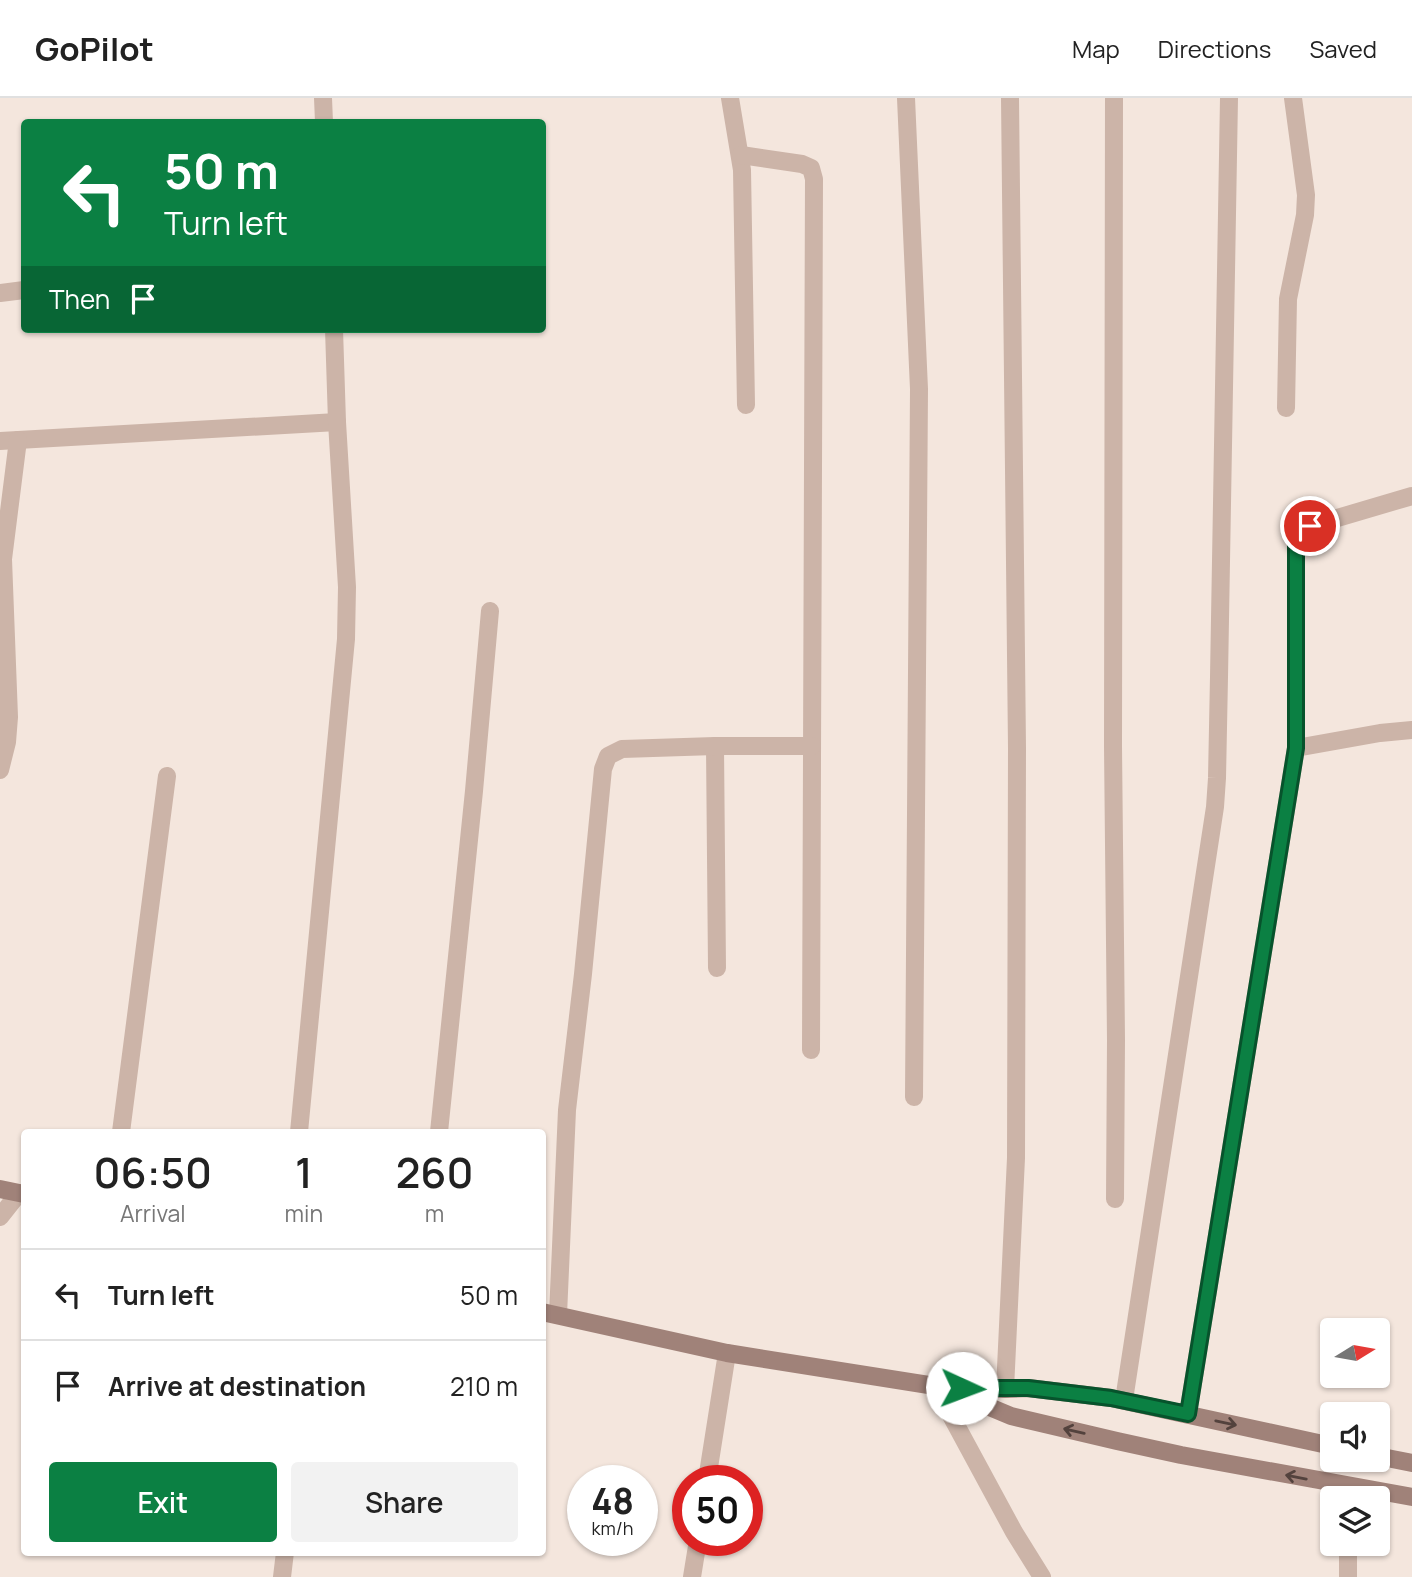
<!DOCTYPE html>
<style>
body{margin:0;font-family:Manrope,sans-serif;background:#f2f2f2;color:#222;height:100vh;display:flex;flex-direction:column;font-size:26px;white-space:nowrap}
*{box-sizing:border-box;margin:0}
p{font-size:23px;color:#767676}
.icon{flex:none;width:38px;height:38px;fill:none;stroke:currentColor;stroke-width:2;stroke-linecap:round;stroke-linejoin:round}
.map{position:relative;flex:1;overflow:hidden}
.drawer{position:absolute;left:21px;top:1031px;width:525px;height:427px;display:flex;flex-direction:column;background:#fff;border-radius:7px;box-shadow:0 2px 5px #0004}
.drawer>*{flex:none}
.guide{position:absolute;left:21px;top:21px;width:525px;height:214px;border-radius:7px;box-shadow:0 2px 5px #0004;background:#0b8043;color:#fff;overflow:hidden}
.needle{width:46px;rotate:79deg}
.fabs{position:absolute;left:1320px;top:1220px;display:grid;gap:14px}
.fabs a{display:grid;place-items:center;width:70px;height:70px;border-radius:7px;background:#fff;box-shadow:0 2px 5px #0004;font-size:35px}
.speed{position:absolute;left:567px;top:1367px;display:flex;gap:14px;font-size:35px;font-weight:700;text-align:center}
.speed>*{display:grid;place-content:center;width:91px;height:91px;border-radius:50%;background:#fff;box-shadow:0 2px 5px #0004;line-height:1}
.speed small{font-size:18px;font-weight:400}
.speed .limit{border:10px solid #d22;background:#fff;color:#111}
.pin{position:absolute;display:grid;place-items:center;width:60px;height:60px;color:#fff;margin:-30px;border:4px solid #fff;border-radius:50%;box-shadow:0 2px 7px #0007}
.me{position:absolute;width:77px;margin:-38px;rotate:92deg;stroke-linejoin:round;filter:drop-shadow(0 0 5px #0008)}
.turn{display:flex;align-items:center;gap:24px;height:147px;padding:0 28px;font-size:32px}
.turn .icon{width:91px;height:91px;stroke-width:2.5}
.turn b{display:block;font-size:49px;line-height:60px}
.then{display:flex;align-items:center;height:66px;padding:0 28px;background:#0003;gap:14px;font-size:26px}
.eta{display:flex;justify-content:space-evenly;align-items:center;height:119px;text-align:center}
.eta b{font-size:42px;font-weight:600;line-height:49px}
.button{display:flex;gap:14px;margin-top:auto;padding:14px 28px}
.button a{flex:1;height:80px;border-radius:7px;background:#0b8043;color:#fff;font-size:28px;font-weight:600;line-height:80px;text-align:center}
.button a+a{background:#f2f2f2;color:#222}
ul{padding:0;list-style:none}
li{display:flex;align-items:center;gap:21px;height:91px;padding:0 28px;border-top:2px solid #e0e0e0}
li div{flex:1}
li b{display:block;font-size:26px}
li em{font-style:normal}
header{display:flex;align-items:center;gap:42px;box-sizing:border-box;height:98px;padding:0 35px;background:#fff;border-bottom:2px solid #e0e0e0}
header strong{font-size:33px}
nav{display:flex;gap:38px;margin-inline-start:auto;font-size:24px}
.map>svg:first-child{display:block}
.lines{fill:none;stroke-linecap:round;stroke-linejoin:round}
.minor{stroke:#ccb4a8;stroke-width:18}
.secondary{stroke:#a08279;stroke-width:18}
.oneway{stroke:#53423d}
.route-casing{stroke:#07532c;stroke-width:18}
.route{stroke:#0b8043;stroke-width:12}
</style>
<header>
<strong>GoPilot</strong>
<nav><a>Map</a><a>Directions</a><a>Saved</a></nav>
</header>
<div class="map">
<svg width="1412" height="1479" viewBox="0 0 1412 1479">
<rect width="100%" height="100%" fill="#f4e6dd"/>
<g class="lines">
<g class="minor">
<polyline points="323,0 324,24"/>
<polyline points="730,0 742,72 746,307"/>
<polyline points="906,0 919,291 914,999"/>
<polyline points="1114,0 1113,648 1116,942 1115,1101"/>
<polyline points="741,57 802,66 811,70 814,81 811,952"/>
<polyline points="0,195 24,192"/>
<polyline points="1286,310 1288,201 1305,117 1306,97 1293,0"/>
<polyline points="0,343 337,324"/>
<polyline points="715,648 717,870"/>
<polyline points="1296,650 1380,635 1412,632"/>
<polyline points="0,672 7,644 9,619 3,461 18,342"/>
<polyline points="121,1034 167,678"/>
<polyline points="299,1034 346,541 347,489 337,324 334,231"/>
<polyline points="439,1034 474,693 490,513"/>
<polyline points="0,1119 19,1095"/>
<polyline points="558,1217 567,1012 583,876 603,671 608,658 622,651 715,648 812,648"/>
<polyline points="935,1288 1014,1434 1042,1479"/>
<polyline points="1005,1291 1016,1060 1017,650 1010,0"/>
<polyline points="1124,1302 1215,709 1217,680 1219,579 1229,0"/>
<polyline points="1188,1316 1296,650 1296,448 1301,436 1310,428 1412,398"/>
<polyline points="707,1382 727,1255"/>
<polyline points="282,1479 285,1454"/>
<polyline points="692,1479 698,1442"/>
<polyline points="1348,1479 1348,1446"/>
</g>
<g class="secondary">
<polyline points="0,1091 24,1096"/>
<polyline points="542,1214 727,1255 935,1288 1005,1291 1028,1290 1111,1300 1332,1348"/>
<polyline points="951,1293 1011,1318 1117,1343 1181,1357 1412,1399"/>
<polyline points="1377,1358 1412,1365"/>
</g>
</g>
<defs><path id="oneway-shaft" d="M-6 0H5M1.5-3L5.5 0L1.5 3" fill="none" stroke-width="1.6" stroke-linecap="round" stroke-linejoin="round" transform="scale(1.75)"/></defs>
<g class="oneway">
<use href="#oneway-shaft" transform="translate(1226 1325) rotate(12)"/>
<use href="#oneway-shaft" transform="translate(1074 1333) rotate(-167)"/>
<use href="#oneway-shaft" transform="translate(1296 1379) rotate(-169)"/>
</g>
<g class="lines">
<defs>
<polyline id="route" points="962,1290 1028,1290 1111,1300 1188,1316 1296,650 1296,448 1301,436 1310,428"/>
</defs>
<use href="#route" class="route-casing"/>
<use href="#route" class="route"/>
</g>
</svg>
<div class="fabs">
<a><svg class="needle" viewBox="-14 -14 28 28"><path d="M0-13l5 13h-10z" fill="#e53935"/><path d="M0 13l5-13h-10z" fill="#767676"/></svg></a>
<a><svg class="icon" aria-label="sound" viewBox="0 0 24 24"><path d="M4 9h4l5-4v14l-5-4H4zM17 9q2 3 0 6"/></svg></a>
<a><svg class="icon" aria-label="layers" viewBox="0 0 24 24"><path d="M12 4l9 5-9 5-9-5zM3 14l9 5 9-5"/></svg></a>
</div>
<div class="speed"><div>48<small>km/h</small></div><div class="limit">50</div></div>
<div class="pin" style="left:1310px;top:428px;background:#d93025"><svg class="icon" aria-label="arrive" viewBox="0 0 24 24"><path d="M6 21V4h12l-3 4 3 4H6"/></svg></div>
<svg class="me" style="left:962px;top:1290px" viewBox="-20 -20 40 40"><circle r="19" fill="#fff"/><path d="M0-13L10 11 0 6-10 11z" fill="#0b8043"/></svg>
<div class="guide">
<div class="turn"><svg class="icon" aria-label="left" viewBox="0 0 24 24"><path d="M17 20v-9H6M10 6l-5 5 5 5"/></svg><div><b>50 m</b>Turn left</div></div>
<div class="then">Then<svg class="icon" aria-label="arrive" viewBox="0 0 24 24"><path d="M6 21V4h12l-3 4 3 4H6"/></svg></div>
</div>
<section class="drawer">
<div class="eta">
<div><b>06:50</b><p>Arrival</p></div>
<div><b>1</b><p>min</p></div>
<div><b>260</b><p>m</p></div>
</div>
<ul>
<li><svg class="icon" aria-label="left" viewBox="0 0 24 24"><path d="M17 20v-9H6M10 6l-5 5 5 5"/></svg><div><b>Turn left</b></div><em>50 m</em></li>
<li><svg class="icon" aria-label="arrive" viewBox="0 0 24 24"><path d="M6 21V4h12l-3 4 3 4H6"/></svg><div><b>Arrive at destination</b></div><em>210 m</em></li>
</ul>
<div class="button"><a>Exit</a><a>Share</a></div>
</section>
</div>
